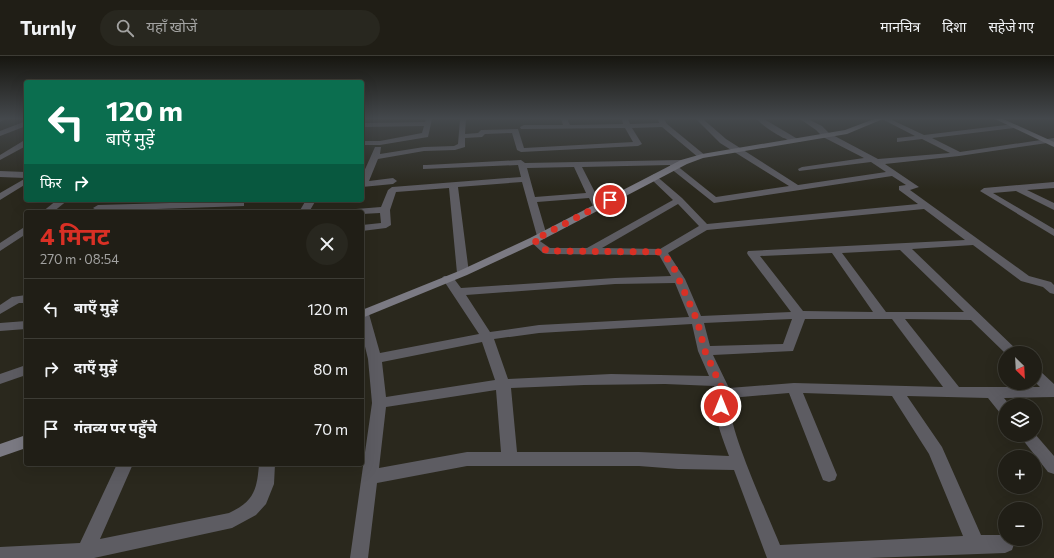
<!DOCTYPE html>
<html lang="hi">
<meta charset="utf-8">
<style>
body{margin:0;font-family:Commissioner,"Noto Sans Devanagari",sans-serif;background:#28271f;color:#f1f3f6;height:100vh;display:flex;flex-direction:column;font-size:15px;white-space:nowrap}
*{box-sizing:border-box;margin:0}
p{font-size:13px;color:#a2a2a1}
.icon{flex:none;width:22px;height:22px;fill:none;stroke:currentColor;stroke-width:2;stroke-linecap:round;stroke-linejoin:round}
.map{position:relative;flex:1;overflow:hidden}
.drawer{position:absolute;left:24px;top:154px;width:340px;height:256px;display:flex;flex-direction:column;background:#201e16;border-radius:4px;box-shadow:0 4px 16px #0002,0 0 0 1px #3d3c35}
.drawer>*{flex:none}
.guide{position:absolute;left:24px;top:24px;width:340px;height:122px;border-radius:4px;box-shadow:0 4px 16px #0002,0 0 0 1px #3d3c35;background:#0b6e4f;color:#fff;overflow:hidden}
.needle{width:26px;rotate:156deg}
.tools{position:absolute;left:998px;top:290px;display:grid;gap:8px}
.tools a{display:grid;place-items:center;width:44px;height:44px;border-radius:50%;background:#201e16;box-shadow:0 4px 16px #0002,0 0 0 1px #3d3c35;font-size:20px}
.pin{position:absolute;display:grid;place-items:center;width:34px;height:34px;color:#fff;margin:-17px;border:2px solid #fff;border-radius:50%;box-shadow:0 1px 4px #0007}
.me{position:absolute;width:44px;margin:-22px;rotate:0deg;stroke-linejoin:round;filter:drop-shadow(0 0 3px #0008)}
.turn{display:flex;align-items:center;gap:14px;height:84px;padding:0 16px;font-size:18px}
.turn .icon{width:52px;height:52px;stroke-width:2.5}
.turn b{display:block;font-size:28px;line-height:34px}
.then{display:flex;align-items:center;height:38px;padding:0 16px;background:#0003;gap:8px;font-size:15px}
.round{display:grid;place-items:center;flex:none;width:42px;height:42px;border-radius:21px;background:#28271f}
.head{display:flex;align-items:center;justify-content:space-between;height:68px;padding:0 16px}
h1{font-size:24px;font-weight:700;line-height:30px;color:#d93025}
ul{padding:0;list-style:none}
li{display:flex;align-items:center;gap:12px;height:60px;padding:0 16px;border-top:1px solid #3d3c35}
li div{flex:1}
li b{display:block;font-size:15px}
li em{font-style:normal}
header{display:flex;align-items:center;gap:24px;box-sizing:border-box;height:56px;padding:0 20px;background:#201e16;border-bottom:1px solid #3d3c35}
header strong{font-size:19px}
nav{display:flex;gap:22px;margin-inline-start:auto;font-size:14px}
.search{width:280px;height:36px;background:#28271f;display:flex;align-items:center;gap:10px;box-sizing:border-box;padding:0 14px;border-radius:22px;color:#a2a2a1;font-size:15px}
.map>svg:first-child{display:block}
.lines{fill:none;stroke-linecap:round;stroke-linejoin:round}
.street{fill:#5d5c62;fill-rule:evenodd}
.secondary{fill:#7b7a83;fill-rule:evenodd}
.route{stroke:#d93025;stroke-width:7;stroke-dasharray:0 12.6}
</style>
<header>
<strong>Turnly</strong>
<div class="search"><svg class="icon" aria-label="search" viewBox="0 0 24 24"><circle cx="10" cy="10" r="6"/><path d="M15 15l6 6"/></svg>यहाँ खोजें</div>
<nav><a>मानचित्र</a><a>दिशा</a><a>सहेजे गए</a></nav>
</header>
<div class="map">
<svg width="1054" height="502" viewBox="0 0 1054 502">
<rect width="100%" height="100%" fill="#2a281d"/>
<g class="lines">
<g class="street">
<polygon points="0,63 5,63 0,66"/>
<polygon points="426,63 432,63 428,81 380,89 362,89 362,85 380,85 422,77 424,70 362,71 362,67 425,66"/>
<polygon points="460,63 466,63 465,78 478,77 481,74 518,73 524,92 633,86 625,72 521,73 520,71 524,69 563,69 561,63 567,63 570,69 623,68 622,63 628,63 630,68 659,67 658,63 664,63 667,68 706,100 699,102 662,71 632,72 642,88 638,90 521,96 517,94 512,77 485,78 482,81 465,82 465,91 455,94 424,95 378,103 369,125 393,122 397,125 393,128 362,131 362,120 375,91 381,91 380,98 424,91 454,90 458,88"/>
<path d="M696,63H703L726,83L798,129L886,116L871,106L799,115L798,113L802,111L864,102L823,81L816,74L800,63H808L822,70L829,77L878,103L950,97L922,83L897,86V82L915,80L882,63H890L924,79L1014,68L1018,70L1014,72L932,82L960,96L1054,82V86L959,100L885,108L919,131L910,134L1029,220L1051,226L1054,229V238L1050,237L1043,231L1021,225L973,189L912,193L1020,297H1005L971,264L905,263L959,331H1040L1035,326V313L1040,315L1054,328V341L1004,342L1010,349H1005V358L1000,357L988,342L907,340L942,391L981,479H1005V483H1012L1014,488L1012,494L1005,497L869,502H767L734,414L678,413L639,410H467L377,427L368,502H350L372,347L368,303L362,278V255H367L369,258L380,297L479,278L442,222L444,220H452L461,232L615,222L671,220L659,199L547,198L543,197L529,184L534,181L550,192H587L673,144L651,123L650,121L654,118L682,142L707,168L918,148L899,134V130L906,129L892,120L714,147L670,112V109L582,111L602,150L600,152H594L589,142L537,146L547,180L542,183L537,180L522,126L458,131L469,217L463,220L457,217L449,132L396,136L390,154L391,169L386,172L362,175V169L381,167L380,157L362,158V156H351L356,153L381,151L388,134L392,131L521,121L518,109L423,113V109H426L521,104L525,107L681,104L685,106L684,108L676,109L716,141L789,130L720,87ZM574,111L586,137L535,141L527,112ZM678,148L699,170L660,193L602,192ZM924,153L965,184L748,195L747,197L748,199L791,256L701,260L685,223L668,197L707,174ZM900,194L964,256H886L842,197ZM832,197L873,256L803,255L760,200ZM675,227L689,261L539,269L490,276L466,239L615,228ZM792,263L783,288L710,290L704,267ZM805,263H892L943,331L794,327L729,332L713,299L793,295ZM692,268L698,295L709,320L611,318L508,323L494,283L539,277ZM482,286L495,324L386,341L382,306ZM665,328L714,330C718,340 713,342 714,351C717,368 723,384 729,400L639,396H517L511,332L584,329ZM496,334L501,396H467L379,412L386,351ZM789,337L821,419L823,424L829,426L835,424L837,419L803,337L892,340L929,398L963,480L780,489C769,461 724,365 730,342Z"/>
<path d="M757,63H764L801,85C793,91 762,70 757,63Z"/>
<polygon points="26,65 26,70 0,80 0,75"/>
<polygon points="23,85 26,85 26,90 0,104 0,99"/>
<polygon points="0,115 26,116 26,128 0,144 0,137 26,122 0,121"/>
<polygon points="1054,126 1054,132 1027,134 1054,147 1054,154 1016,135 993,137 1054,173 1054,180 980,135 984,132"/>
<polygon points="57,144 68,144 53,156 42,156"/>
<polygon points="306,144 316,144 309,156 299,156"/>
<polygon points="241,145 244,146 244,150 98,155 93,152 98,149"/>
<polygon points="26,170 26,178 0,195 0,187"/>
<polygon points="26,239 26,247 19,247 0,258 0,249 12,241"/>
<polygon points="26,265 26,273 0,275 0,267"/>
<polygon points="26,309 26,319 0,328 0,318"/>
<polygon points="1035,378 1054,400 1054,418 1048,416 1019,379"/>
<path d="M117,408H133L100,483L229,457C254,445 257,434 259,408H275L274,428L266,448L256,459L232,472L94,502H0V491L80,487Z"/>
</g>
<g class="secondary">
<polygon points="874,63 883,63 847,78 703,102 687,108 538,186 467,219 362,262 362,254 459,215 530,182 681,104 702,98 845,74"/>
<polygon points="995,63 1003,63 1054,86 1054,91"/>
<polygon points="26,379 26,392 0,401 0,388"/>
</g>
</g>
<linearGradient id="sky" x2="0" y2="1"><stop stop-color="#171610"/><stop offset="0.47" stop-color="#44484c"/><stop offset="1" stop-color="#44484c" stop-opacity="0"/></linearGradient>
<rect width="1054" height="133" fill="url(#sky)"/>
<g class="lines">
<polyline class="route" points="610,144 534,184 547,195 662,196 673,210 697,264 705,295 724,337 721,350"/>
</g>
</svg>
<div class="tools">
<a><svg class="needle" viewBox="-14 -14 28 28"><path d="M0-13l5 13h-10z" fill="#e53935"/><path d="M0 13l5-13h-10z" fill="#a2a2a1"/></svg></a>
<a><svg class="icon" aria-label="layers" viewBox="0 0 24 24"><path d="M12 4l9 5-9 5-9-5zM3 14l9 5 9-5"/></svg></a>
<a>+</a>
<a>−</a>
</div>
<div class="pin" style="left:610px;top:144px;background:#d93025"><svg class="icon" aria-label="arrive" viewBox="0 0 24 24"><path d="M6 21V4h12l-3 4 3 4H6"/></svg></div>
<svg class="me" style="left:721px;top:350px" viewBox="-20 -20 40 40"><circle r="17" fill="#d93025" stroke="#fff" stroke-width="3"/><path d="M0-11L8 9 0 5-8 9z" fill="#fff"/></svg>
<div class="guide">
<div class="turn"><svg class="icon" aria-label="left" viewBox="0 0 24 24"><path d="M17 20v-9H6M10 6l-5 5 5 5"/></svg><div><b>120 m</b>बाएँ मुड़ें</div></div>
<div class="then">फिर<svg class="icon" aria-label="right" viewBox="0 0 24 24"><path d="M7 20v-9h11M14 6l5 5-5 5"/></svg></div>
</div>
<section class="drawer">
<div class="head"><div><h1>4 मिनट</h1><p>270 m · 08:54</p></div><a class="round"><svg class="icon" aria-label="close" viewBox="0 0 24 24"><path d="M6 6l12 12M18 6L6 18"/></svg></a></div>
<ul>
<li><svg class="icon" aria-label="left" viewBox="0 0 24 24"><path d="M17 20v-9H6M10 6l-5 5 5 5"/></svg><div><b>बाएँ मुड़ें</b></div><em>120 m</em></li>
<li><svg class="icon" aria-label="right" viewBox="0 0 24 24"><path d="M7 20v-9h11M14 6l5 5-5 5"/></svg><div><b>दाएँ मुड़ें</b></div><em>80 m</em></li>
<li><svg class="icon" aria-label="arrive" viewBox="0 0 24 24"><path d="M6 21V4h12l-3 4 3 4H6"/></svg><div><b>गंतव्य पर पहुँचे</b></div><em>70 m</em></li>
</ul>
</section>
</div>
